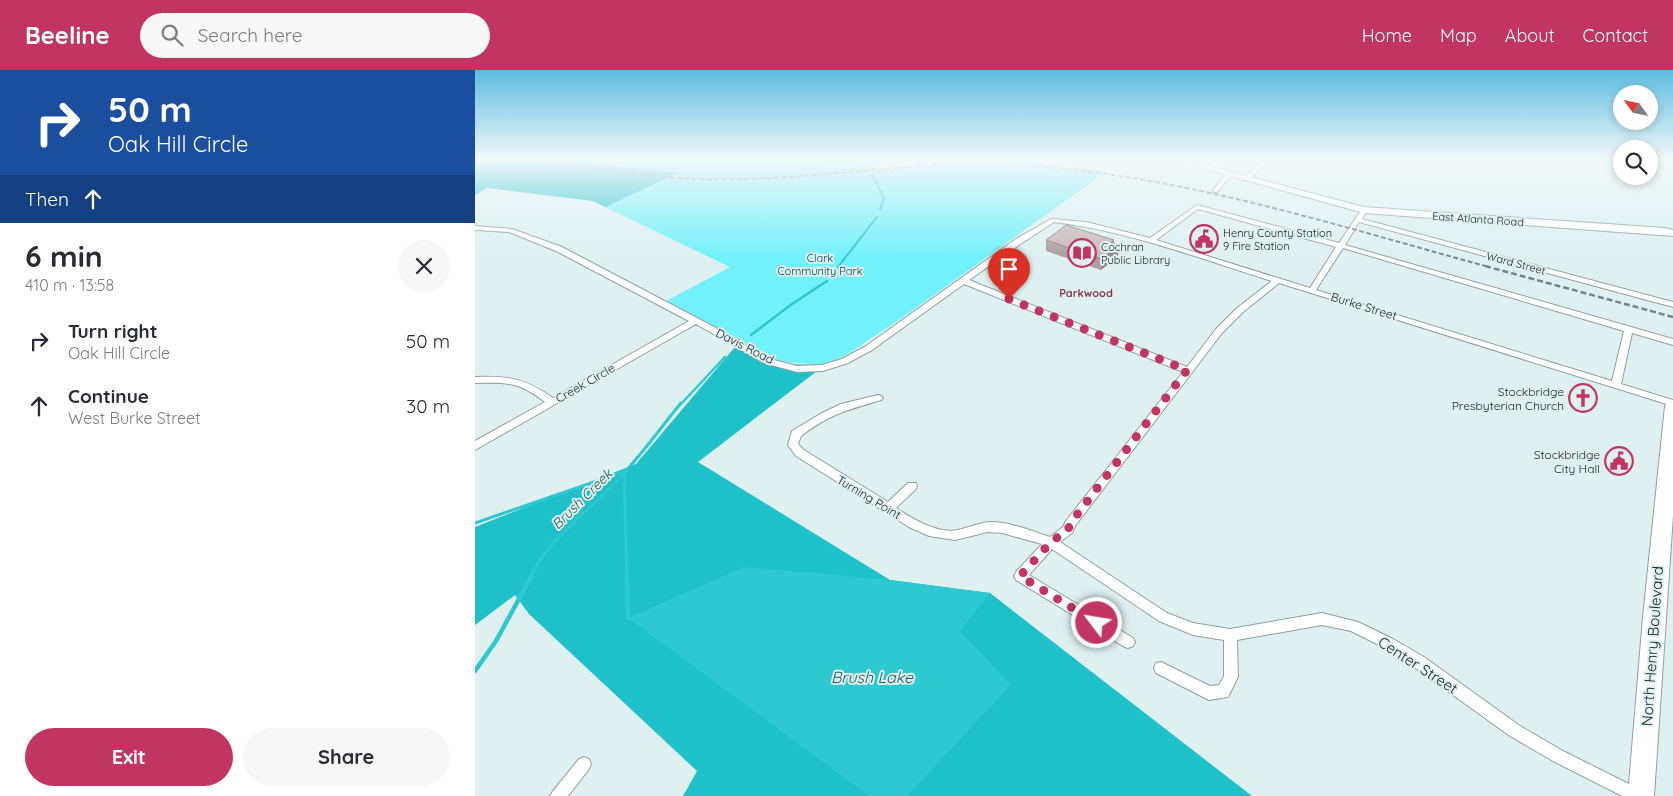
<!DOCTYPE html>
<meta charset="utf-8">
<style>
body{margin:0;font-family:Quicksand,sans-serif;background:#f7f7f7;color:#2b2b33;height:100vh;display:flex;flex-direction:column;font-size:19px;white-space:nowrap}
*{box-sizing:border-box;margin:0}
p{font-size:16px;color:#7c7c81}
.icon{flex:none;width:28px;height:28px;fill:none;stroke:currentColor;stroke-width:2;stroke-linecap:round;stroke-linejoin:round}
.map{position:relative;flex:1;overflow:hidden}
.details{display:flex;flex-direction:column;background:#fff;width:475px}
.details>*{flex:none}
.hud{background:#1a4fa0;color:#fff;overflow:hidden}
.needle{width:32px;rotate:303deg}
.buttons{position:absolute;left:1138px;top:15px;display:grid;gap:10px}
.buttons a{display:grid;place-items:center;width:45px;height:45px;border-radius:50%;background:#fff;box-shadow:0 2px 8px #0003;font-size:25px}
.pin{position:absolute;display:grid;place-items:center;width:42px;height:42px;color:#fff;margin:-51px -21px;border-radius:50% 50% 50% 0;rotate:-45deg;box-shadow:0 0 5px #0007}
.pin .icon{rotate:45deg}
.me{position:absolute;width:55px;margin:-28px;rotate:301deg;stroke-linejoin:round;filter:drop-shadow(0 0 4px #0008)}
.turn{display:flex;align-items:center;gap:18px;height:105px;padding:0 25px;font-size:22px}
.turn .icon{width:65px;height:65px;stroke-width:2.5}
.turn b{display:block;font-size:35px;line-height:42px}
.then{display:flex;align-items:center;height:48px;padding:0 25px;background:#0003;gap:10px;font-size:19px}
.round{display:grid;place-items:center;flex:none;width:52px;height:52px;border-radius:26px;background:#f7f7f7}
.summary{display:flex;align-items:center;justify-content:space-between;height:85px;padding:0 25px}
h1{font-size:30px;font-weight:700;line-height:38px}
.primary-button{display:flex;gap:10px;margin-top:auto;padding:10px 25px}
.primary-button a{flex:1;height:58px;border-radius:30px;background:#c23461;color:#fff;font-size:20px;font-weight:700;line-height:58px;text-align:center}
.primary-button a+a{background:#f7f7f7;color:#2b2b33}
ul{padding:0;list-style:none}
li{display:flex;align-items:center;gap:15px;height:65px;padding:0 25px}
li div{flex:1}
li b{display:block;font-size:19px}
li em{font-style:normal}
header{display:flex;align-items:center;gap:30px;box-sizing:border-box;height:70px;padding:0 25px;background:#c23461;color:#fff}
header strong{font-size:24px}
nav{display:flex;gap:28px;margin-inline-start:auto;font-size:18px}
.search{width:350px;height:45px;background:#f7f7f7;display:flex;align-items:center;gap:12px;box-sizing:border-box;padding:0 18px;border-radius:28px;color:#7c7c81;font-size:19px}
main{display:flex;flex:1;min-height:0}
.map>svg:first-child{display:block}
.green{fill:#71f1fa}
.forest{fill:#1ec0ca}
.water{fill:#2ec8d2}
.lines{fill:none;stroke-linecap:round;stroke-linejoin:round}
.stream-far3{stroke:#2ec8d2;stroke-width:2}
.stream-far2{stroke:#2ec8d2;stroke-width:2.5}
.stream-far1{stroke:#2ec8d2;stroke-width:3}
.stream{stroke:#2ec8d2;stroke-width:4.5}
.street-casing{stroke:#8f9fa0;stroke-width:2}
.secondary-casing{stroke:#8f9fa0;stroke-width:2}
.highway-casing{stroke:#8f9fa0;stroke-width:2}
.street{fill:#fff;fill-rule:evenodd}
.secondary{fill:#fff;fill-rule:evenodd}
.highway{fill:#fff;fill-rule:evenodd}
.rail-far1{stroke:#788384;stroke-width:2;stroke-dasharray:5 2.5;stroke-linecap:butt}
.rail{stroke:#788384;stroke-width:2.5;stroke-dasharray:6 3;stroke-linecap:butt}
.wall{fill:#ac9ea1}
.shaded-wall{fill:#8c8183}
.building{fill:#c8b8bb;stroke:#8c8183}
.route{stroke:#c23461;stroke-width:9;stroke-dasharray:0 16.2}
.labels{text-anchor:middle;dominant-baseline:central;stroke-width:4;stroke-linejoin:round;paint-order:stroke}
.far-street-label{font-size:11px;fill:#1a2021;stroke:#dff0f1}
.far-poi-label{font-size:11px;fill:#1a2021;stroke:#dff0f1;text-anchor:start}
.far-park-label{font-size:11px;fill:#04484c;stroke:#dff0f1}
.far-neighbourhood-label{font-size:11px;font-weight:bold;fill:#833b4d;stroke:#dff0f1}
.street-label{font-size:12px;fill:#1a2021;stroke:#dff0f1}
.poi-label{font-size:12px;fill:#1a2021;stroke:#dff0f1;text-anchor:end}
.water-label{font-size:14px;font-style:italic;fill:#215c60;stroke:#dff0f1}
.near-street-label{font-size:15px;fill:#1a2021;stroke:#dff0f1}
.near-water-label{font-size:16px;font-style:italic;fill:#215c60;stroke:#dff0f1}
</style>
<header>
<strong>Beeline</strong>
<div class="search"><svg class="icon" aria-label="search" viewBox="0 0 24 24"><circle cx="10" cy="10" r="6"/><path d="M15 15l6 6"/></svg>Search here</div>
<nav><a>Home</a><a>Map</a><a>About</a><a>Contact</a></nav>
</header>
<main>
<section class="details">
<div class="hud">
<div class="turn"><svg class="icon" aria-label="right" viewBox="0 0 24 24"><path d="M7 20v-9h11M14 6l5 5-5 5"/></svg><div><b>50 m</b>Oak Hill Circle</div></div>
<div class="then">Then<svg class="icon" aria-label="ahead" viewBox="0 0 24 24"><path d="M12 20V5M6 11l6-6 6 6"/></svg></div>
</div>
<div class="summary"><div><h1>6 min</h1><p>410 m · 13:58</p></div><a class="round"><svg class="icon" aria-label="close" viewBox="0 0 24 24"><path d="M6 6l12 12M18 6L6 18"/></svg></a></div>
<ul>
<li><svg class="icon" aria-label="right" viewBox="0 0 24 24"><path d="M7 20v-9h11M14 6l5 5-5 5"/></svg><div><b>Turn right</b><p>Oak Hill Circle</p></div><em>50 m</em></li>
<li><svg class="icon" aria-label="ahead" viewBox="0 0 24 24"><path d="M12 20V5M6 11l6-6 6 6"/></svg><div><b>Continue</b><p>West Burke Street</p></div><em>30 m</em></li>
</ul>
<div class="primary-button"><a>Exit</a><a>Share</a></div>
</section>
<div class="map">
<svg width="1198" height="726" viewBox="0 0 1198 726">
<rect width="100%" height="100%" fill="#dff0f1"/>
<path class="green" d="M101,88H418L399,98L367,102L528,91L632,101L431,245L373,284L350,295L292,291L220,251L182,236L255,197L130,137L190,107L212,108C175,98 136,101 101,88Z"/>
<g class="forest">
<polygon points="0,88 101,88 118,94 203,103 130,137 118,131 12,118 0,125"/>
<polygon points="260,277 292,294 350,295 223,392 415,510 515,523 777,726 208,726 222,701 54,544 40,525 0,555 0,457 161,394"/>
</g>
<polygon class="water" points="269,497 415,510 515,523 485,561 536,615 432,726 394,726 153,548"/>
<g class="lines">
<g class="stream-far3">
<polyline points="344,88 386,95"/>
<polyline points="397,104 409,129 405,139"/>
<polyline points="363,197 402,147"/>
</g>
<g class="stream-far2">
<polyline points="357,204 364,196"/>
<polyline points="276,265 317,234 352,211"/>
<polyline points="205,335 250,287"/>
</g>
<g class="stream-far1">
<polyline points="149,402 152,508"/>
<polyline points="0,453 148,402"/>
<path d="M55,508C73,470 108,446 137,416C162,391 183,361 206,333"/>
</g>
<g class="stream">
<polyline points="152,507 153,548"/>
<polyline points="0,601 21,571 56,507"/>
</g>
<defs>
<g id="street">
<polygon points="791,88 797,88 773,110 769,110 769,108"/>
<polygon points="752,103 757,104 742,122 738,122 738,120"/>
<path d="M722,135L864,173L887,139L889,138L892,140L887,149L1198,232V237L884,152L870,175L1198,269V275L1157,263L1146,314L1198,330V336L804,213L768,242L747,263L600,456L597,463L585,472L692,543L718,553L755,559L847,543L883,552L918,569L949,587L1045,656L1088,681L1168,721L1171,726H1147L1078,691L1035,666L939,597L908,577L876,561L847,555L762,570L763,607L753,627L734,630L681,603L679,598L681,593L686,592L735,616L744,615L749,606V570L718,565L684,551L577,479L554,505L658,568L660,572L658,576L653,578L648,576L541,510L539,506L541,502L567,474L527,463L513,462L480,470L454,466L434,457L321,386L313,375L317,361L347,343L366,334L403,325L406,326L408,328L406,330C372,340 355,344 326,366L323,374L329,380L413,432L433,413H441L442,416L441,419L421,438C438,449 462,464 483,460C493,458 503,453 514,452C533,451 556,461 575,467L588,457L591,451L708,302L489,214L397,280L373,293L348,301L322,302L289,293L221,254L0,380V371L70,332C44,312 32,312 0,313V307C33,306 50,308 78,328L214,251L81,181L34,162L0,160V156L37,159L87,177L241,258L295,289L322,296L347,295L367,289L391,276L541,169L576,149L611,152L675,168ZM723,139L861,177L835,218L681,170ZM579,152C654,161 726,189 797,211L762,238L741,259L712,297L494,210L547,173ZM868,178L1149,261L1137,311L841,220Z"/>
<polygon points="109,687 114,689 116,694 114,699 93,726 75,726 78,721 104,689"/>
</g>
<polygon id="secondary" points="690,88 703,88 889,137 1190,158 1198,160 1198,166 889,143"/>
<polygon id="highway" points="1198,330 1198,445 1179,726 1153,726 1168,547 1190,336 1192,332"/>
</defs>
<use href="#street" class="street-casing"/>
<use href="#secondary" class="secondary-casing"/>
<use href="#highway" class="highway-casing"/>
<use href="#street" class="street"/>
<use href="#secondary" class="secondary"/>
<use href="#highway" class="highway"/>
<path class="rail-far1" d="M76,88C140,104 205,111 270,109C356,107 442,91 528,94C694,101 856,154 1014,197"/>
<polyline class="rail" points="1010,196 1198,247"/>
</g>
<polygon class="wall" points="571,170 643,186 626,200 571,181"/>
<polygon class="shaded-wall" points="639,170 639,179 644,175 643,186 626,200 627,189 636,173"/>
<polygon class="building" points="591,155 639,170 636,173 644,175 627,189 571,170"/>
<linearGradient id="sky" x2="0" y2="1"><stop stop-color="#5dbcdf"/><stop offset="0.47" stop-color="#f1f8f9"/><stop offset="1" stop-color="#f1f8f9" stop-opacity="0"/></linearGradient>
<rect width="1198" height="189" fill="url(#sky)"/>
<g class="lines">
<polyline class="route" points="534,229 712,300 595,454 593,460 576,472 545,506 622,553"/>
</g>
<defs>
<symbol id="civic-ring" viewBox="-11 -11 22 22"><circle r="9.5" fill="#dff0f1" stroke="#c23461" stroke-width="1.5"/><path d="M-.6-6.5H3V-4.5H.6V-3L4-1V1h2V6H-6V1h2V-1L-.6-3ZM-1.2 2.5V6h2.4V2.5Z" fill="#c23461"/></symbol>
<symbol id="library-ring" viewBox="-11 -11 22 22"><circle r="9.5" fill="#dff0f1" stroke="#c23461" stroke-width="1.5"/><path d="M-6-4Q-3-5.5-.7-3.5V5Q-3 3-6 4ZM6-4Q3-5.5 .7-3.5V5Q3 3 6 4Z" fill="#c23461"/></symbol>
<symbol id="church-ring" viewBox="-11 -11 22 22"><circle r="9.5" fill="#dff0f1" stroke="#c23461" stroke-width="1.5"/><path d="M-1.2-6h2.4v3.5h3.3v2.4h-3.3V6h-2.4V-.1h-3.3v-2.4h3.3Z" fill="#c23461"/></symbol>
</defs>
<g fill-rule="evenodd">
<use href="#civic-ring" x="713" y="153" width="32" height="32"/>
<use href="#library-ring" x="591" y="167" width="32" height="32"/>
<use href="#church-ring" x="1092" y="312" width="32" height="32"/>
<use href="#civic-ring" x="1128" y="375" width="32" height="32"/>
</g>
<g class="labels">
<g class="far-street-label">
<text transform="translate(1003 149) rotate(4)">East Atlanta Road</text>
<text transform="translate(1041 193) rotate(15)">Ward Street</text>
</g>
<g class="far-poi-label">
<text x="748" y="163">Henry County Station<tspan x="748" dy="13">9 Fire Station</tspan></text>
<text x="626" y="177">Cochran<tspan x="626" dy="13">Public Library</tspan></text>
</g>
<g class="far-park-label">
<text x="345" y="188">Clark<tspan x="345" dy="13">Community Park</tspan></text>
</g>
<g class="far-neighbourhood-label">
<text x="611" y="223">Parkwood</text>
</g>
<g class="street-label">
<text transform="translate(889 236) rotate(17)">Burke Street</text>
<text transform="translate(270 276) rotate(27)">Davis Road</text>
<text transform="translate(110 313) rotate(-30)">Creek Circle</text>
<text transform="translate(394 427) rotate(31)">Turning Point</text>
</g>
<g class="poi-label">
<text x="1089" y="321">Stockbridge<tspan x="1089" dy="14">Presbyterian Church</tspan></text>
<text x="1125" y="384">Stockbridge<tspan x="1125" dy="14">City Hall</tspan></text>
</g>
<g class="water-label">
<text transform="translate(107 429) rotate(-45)">Brush Creek</text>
</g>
<g class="near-street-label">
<text transform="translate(1177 576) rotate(-86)">North Henry Boulevard</text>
<text transform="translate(943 595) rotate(33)">Center Street</text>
</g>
<g class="near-water-label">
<text x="397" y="607">Brush Lake</text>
</g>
</g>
</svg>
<div class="buttons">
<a><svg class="needle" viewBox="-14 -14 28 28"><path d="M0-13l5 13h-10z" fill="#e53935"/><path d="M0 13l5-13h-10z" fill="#7c7c81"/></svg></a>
<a><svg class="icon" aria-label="search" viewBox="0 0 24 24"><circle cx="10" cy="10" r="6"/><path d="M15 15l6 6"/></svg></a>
</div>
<div class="pin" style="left:534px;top:229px;background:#d93025"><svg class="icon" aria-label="arrive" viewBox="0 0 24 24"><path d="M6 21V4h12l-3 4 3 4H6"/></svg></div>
<svg class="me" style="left:622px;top:553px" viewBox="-20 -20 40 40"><circle r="17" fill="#c23461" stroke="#fff" stroke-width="3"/><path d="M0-11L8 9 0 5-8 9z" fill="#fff"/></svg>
</div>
</main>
